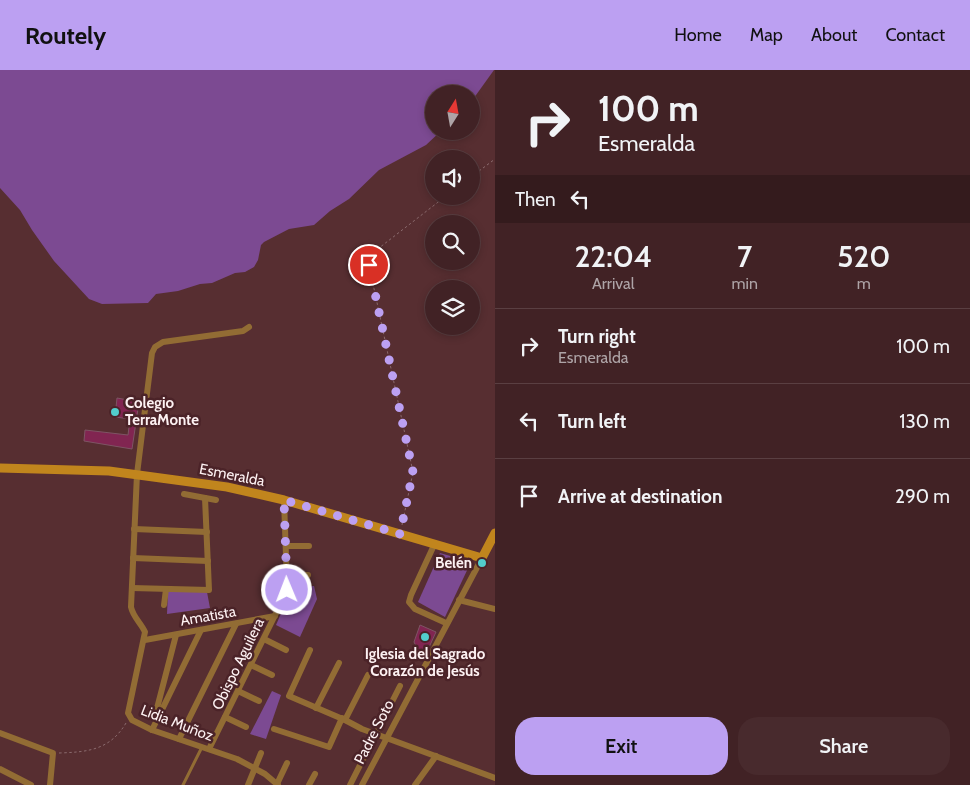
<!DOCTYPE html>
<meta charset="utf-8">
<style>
body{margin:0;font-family:Cabin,sans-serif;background:#482a2d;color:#f1f3f6;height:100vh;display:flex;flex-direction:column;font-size:19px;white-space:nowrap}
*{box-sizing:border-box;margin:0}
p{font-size:16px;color:#aea4a7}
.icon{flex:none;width:28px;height:28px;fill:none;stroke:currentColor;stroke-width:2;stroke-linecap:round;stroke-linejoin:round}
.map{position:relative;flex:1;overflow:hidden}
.details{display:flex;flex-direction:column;background:#412225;width:475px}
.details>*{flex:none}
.banner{background:#412225;color:#f1f3f6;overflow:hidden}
.needle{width:32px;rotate:11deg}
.controls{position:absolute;left:425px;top:15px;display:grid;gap:10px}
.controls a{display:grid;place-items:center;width:55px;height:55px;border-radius:50%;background:#412225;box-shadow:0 2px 8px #0003,0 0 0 1px #5a3f42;font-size:25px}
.pin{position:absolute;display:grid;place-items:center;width:42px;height:42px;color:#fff;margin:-21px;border:2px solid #fff;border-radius:50%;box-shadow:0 1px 5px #0007}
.me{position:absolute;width:55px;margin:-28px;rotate:359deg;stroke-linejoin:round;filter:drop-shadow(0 0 4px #0008)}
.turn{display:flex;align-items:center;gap:18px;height:105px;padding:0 20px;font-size:22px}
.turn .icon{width:65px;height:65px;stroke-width:2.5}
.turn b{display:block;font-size:35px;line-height:42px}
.then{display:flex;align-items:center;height:48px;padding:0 20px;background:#0003;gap:10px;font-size:19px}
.eta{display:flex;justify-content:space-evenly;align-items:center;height:85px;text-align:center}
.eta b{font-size:30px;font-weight:600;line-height:35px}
.action{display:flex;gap:10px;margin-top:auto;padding:10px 20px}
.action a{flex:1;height:58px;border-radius:20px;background:#bca0f2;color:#111;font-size:20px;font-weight:600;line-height:58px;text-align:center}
.action a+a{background:#482a2d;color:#f1f3f6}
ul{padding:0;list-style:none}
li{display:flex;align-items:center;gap:15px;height:75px;padding:0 20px;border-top:1px solid #5a3f42}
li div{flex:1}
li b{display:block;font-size:19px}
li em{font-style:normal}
header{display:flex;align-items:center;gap:30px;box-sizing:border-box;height:70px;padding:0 25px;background:#bca0f2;color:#111}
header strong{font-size:24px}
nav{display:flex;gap:28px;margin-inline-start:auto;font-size:18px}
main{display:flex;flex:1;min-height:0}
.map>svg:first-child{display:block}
.green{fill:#7c4a92}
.building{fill:#812551;stroke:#7e5464}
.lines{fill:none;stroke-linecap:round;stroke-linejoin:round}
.path{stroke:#8a6a6d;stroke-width:1;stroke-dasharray:2.5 2.5;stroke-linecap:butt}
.lane{stroke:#926c34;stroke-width:3}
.street{stroke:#926c34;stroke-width:6}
.secondary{stroke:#c1851d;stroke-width:9}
.route{stroke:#bca0f2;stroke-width:9;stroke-dasharray:0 16.2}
.poi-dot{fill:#52cdcc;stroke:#4b2328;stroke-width:2}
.labels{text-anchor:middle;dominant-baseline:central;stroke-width:5;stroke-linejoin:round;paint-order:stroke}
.poi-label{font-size:15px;font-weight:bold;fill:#fdf1f2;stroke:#4b2328;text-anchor:start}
.street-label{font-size:15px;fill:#fdf1f2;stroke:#4b2328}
</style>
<header>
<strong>Routely</strong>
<nav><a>Home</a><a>Map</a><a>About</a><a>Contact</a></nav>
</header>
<main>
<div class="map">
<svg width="495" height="715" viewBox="0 0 495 715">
<rect width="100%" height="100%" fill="#572e31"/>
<g class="green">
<polygon points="0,0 494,0 471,32 471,24 434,24 434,61 441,61 426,75 379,100 349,129 330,141 314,155 289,159 264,172 261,175 258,190 254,197 245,202 235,203 212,213 200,214 178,221 156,224 148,233 102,234 89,229 54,191 32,160 20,140 0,118"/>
<polygon points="440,483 471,492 445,547 418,532"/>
<polygon points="314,516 317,529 300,567 276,555 292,518"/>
<polygon points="168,521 207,522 210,538 167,544"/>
<polygon points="272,621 281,625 266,669 250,664"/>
</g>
<g class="building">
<polygon points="117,328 139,332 132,379 84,371 85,360 128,365 130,349 115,347"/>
<polygon points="420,555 436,562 425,586 418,580 414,572"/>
</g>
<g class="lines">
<g class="path">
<polyline points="471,107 495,89"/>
<polyline points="402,455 413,402 369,195 370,185 446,126"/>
<path d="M59,683C88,682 110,680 126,653"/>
</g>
<polyline class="lane" points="183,715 202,677"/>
<g class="street">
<path d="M249,257L243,261L163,272L155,277L152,283L137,404L131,537C133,547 141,553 145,562L128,643L132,650L152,660L237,689L265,704L278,715"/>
<polyline points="184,424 216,430"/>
<polyline points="134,459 207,462"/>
<polyline points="435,473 411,525 409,532 415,539 446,553"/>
<polyline points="286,476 309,476"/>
<polyline points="133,488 208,491"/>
<polyline points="287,505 308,505"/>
<polyline points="132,518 209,520 205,428"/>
<polyline points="459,530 495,539"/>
<polyline points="164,535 166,519"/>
<polyline points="264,569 286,580"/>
<polyline points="145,570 275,546"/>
<polyline points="310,580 289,626 345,650 362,659 495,708"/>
<polyline points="251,595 272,605"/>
<polyline points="238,621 259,631"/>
<polyline points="316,638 339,593"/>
<polyline points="155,646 176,565"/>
<polyline points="225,647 246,657"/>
<polyline points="345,650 368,605"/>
<polyline points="274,659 329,677 342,648"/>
<polyline points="152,660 201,560"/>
<polyline points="0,663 53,683 50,715"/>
<polyline points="179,669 236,554"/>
<polyline points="209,679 286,523 287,514 284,430"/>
<polyline points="0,699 31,715"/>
<polyline points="277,714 287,693"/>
<polyline points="248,715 261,683"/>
<polyline points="309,715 315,704"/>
<polyline points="350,715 400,616"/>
<polyline points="362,715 482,488"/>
<polyline points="415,715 436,686"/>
</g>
<polyline class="secondary" points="0,398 109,401 227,417 284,430 482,488 495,463"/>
</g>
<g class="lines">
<polyline class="route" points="287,520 284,430 400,464 413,402 369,195"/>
</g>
<g class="poi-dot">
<circle cx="115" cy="342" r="5"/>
<circle cx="482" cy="493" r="5"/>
<circle cx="425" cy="567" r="5"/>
</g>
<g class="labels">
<g class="poi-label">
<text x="125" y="333">Colegio<tspan x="125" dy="17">TerraMonte</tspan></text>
<text x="472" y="493" text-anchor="end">Belén</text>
<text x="425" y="584" text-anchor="middle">Iglesia del Sagrado<tspan x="425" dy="17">Corazón de Jesús</tspan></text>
</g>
<g class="street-label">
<text transform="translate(232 405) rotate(11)">Esmeralda</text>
<text transform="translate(208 546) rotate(-10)">Amatista</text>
<text transform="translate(238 594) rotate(-64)">Obispo Aguilera</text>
<text transform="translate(177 653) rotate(21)">Lidia Muñoz</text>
<text transform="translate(374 662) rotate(-63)">Padre Soto</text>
</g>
</g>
</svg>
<div class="controls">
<a><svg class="needle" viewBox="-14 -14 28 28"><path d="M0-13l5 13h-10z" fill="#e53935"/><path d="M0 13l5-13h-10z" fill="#aea4a7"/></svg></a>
<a><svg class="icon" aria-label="sound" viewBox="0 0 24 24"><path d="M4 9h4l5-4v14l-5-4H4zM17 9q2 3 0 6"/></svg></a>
<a><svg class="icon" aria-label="search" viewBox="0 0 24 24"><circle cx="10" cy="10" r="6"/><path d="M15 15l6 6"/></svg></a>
<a><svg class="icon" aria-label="layers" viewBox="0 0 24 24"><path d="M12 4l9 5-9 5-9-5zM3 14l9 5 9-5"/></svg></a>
</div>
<div class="pin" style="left:369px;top:195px;background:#d93025"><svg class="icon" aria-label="arrive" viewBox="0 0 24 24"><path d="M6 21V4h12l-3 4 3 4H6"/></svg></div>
<svg class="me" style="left:287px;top:520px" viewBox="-20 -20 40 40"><circle r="17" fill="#bca0f2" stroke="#fff" stroke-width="3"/><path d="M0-11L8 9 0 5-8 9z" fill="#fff"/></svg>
</div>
<section class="details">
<div class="banner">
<div class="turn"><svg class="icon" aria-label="right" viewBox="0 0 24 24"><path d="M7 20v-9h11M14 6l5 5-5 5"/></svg><div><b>100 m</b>Esmeralda</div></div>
<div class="then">Then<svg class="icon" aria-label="left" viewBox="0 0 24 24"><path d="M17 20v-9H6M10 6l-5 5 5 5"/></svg></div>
</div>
<div class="eta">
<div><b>22:04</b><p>Arrival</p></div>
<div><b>7</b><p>min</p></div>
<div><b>520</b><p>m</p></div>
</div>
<ul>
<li><svg class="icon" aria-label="right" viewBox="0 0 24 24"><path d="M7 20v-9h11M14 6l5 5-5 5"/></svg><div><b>Turn right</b><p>Esmeralda</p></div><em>100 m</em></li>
<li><svg class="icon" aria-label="left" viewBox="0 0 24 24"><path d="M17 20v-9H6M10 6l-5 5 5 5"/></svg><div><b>Turn left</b></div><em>130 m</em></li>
<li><svg class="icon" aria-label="arrive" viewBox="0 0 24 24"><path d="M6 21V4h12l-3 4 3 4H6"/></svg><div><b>Arrive at destination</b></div><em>290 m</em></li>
</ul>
<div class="action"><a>Exit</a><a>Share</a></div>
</section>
</main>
